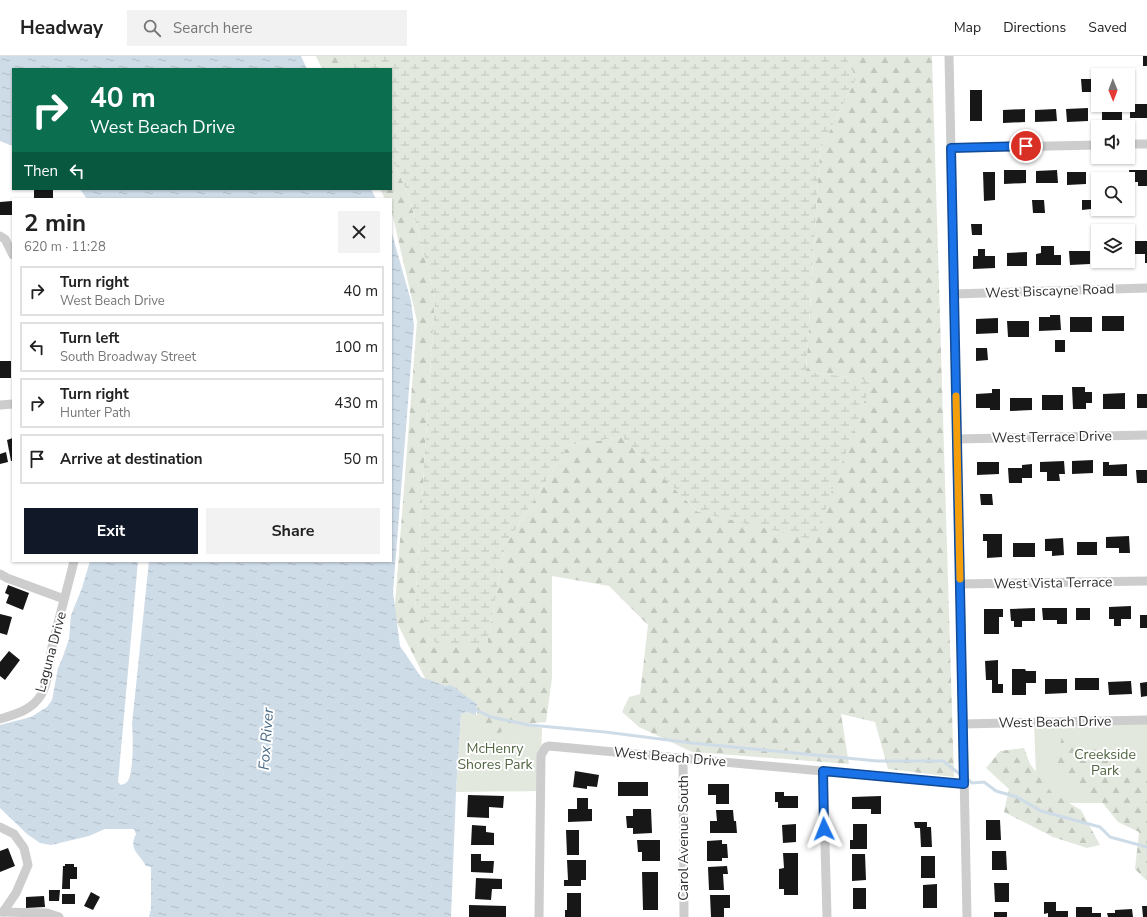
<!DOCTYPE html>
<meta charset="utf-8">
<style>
body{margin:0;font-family:"Nunito Sans",sans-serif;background:#f2f2f2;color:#222;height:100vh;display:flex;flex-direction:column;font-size:15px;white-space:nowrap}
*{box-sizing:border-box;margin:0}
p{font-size:13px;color:#767676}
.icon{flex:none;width:22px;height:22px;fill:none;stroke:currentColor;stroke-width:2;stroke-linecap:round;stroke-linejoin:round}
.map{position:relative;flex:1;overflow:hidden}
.side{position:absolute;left:12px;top:142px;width:380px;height:364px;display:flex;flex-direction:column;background:#fff;border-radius:0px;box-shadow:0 1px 3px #0004}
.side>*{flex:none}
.hud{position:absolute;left:12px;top:12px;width:380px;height:122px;border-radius:0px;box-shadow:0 1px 3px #0004;background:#0b6e4f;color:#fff;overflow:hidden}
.needle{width:26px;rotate:179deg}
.buttons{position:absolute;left:1091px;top:12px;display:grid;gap:8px}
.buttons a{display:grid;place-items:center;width:44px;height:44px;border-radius:0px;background:#fff;box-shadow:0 1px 3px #0004;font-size:20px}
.pin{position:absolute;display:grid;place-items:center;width:34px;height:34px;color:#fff;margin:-17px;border:2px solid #fff;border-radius:50%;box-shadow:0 1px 4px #0007}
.me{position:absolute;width:44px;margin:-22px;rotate:358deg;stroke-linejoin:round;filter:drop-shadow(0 0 3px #0008)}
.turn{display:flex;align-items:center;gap:14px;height:84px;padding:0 12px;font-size:18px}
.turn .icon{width:52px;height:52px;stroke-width:2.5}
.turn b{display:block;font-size:28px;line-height:34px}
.then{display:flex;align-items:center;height:38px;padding:0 12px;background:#0003;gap:8px;font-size:15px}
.round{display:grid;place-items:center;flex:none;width:42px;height:42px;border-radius:0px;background:#f2f2f2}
.head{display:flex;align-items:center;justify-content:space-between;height:68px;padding:0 12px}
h1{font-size:24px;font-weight:700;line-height:30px}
.primary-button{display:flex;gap:8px;margin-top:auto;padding:8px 12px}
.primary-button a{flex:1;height:46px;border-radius:0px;background:#111827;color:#fff;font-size:16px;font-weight:700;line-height:46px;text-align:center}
.primary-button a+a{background:#f2f2f2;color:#222}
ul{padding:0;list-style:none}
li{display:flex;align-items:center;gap:12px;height:50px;margin:0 8px 6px;padding:0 4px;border:2px solid #e0e0e0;border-radius:0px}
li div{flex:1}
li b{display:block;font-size:15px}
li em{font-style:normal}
header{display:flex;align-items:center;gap:24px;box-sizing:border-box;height:56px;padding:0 20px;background:#fff;border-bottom:1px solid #e0e0e0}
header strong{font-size:19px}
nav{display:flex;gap:22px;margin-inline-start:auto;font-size:14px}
.search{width:280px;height:36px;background:#f2f2f2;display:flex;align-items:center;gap:10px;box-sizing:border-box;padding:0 14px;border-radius:0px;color:#767676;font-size:15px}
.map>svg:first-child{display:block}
.green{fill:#e2e8dd}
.forest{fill:url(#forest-firs)}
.wetland{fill:url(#wetland-marsh)}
.water{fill:url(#water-ripples)}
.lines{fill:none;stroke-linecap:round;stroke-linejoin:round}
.stream{stroke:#cedce8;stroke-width:3}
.building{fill:#171717}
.street{stroke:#cdcdcd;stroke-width:9}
.route-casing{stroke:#114b97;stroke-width:10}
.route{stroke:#1a73e8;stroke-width:7}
.slow{stroke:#f59e0b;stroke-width:7}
.labels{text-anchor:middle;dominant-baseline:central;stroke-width:4;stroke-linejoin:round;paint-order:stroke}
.street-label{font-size:14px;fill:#303030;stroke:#fff}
.park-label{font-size:14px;fill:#516642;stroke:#fff}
.water-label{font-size:15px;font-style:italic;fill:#486b88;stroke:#fff}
</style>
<header>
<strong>Headway</strong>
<div class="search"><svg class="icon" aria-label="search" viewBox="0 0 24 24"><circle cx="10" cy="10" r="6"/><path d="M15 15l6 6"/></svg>Search here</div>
<nav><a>Map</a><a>Directions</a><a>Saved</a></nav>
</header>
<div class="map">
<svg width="1147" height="861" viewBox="0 0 1147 861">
<defs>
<pattern id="forest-firs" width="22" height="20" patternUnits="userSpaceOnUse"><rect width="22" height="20" fill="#e2e8dd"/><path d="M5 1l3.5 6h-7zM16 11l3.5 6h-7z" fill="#c2c7be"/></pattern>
<pattern id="wetland-marsh" width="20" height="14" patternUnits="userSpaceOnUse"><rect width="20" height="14" fill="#e2e8dd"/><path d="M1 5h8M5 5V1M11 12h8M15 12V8" fill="none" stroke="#c2c7be"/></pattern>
<pattern id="water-ripples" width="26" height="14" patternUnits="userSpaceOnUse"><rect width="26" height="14" fill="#cedce8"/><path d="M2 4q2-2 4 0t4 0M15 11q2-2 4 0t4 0" fill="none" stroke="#b1bdc7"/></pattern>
</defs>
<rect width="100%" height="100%" fill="#fff"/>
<g class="green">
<polygon points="467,656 487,662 542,672 540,735 456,736 461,658"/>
<polygon points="1147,664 1147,747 1037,747 1034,666"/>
</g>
<g class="forest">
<polygon points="316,0 348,0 354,13 322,13"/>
<polygon points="846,0 932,0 954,721 888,713 875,666 841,658 849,708 692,696 639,671 622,656 629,641 640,638 648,569 609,530 552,520 552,622 546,666 507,670 494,683 477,662 477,648 446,630 426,624 394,561 417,265 393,161 391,156 391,143 385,143 380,133 391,133 391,100 409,140 435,241 415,552 487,588 505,490 569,389 622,381 698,456 871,325 806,315 820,94 856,23"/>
<polygon points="1062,681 1080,692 1116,696 1127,711 1147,710 1147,825 1135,813 1139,776 1118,766 1098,741 1076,731 1056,704"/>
<polygon points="1024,692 1030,708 1052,737 1081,754 1100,789 1087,792 1053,781 1004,756 1009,733 986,712 1000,695"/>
</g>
<polygon class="wetland" points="348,0 846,0 856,23 820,94 806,315 872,325 814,484 698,456 622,381 569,389 505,490 487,588 437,589 415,552 435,241 409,140 391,100 391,13 354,13"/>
<g class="water">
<polygon points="0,0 301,0 307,13 13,13 13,90 0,85"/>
<polygon points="80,133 371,133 376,143 87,143"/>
<path d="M391,174L411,245L414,270L393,536L400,590L421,621L446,630L451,629L477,648L476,659L467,656L461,658L456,736L451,861H149L151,853V811L146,810C139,797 128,794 136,778L134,773H105L89,780L51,789L40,787L27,778L0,752V669L31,661L47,651L52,644L58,612L62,603L69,583L71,559L82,532L90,505H138L118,726L121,729C123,728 125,728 127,726C134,719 133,678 132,668L149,505H391Z"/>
</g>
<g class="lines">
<g class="stream">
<polyline points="474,653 491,661 529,669 605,676 692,687 877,705 943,705 961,719"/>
<polyline points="966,722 972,727 984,726 996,735 1017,741 1041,755 1100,771 1110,781 1147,791"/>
</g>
</g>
<g class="building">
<rect x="1143" y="0" width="4" height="10"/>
<polygon points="1081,23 1092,23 1092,36 1082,36"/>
<rect x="970" y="34" width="12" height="31"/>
<rect x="1130" y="48" width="17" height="14"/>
<rect x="1102" y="49" width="20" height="15"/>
<polygon points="1088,52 1088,65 1067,66 1066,53"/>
<polygon points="1025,53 1025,66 1003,67 1003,54"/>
<polygon points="1056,53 1057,65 1035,66 1035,54"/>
<polygon points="1004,114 1026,114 1026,127 1004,128"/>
<polygon points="1057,114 1058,127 1036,127 1036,115"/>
<polygon points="1129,114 1147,114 1147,130 1138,130 1138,126 1130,126"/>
<polygon points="983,116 995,116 995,144 984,145"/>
<polygon points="1067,116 1086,116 1086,128 1067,129"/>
<polygon points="1101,117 1119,117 1119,123 1102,123"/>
<rect x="34" y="133" width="19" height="10"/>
<polygon points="1032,144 1044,144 1045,157 1033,157"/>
<polygon points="1082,144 1091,144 1091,153 1082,154"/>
<polygon points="12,145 13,159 0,159 0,146"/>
<polygon points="971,168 982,168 982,179 972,179"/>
<polygon points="1133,185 1147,185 1147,207 1145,207 1145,198 1134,198"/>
<polygon points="1041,190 1054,190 1054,199 1061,199 1061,209 1036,209 1036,198 1041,197"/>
<polygon points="978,193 985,193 985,200 995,200 995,212 973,213 973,200 978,200"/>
<polygon points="1069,195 1090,195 1090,208 1070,209"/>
<polygon points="1027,196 1027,210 1007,210 1007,197"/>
<polygon points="1100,205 1119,205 1119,210 1108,210 1108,207 1100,207"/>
<polygon points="1050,259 1060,259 1061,274 1039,275 1039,261 1050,261"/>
<rect x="1102" y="260" width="22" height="15"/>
<rect x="1070" y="261" width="22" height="15"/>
<polygon points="998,262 998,277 976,278 976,263"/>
<polygon points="1007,265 1029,265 1029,281 1008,281"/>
<rect x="1055" y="284" width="10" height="12"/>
<polygon points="976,292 987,292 988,304 976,305"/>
<rect x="0" y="305" width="11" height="17"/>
<polygon points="1072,331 1085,331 1085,336 1092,336 1092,347 1086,347 1086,353 1073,353"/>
<polygon points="992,333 1000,333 1000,354 990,354 990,352 976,352 976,338 992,337"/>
<polygon points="1125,337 1125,353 1103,353 1103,338"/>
<rect x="1137" y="338" width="10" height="14"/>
<rect x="1042" y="339" width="21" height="15"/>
<polygon points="1010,342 1032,342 1032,354 1010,355"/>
<polygon points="13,382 13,405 11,405 7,384"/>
<polygon points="6,396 8,406 0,408 0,398"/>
<polygon points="1093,404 1093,417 1072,418 1072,405"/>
<polygon points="1064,405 1065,418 1059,418 1060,425 1047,425 1047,416 1040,416 1040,406"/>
<polygon points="977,406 999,406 999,418 977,419"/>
<polygon points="1103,406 1109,406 1109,409 1127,408 1127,420 1103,420"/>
<polygon points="1032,408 1032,422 1022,422 1022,427 1009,427 1008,412 1022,412 1022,409"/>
<polygon points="1136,414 1147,414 1147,427 1137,427"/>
<polygon points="980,438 992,438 993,449 981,449"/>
<polygon points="983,478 1002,478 1002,501 987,502 987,485 983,485"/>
<polygon points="1129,480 1130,497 1119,497 1119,492 1106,492 1106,481"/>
<polygon points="1063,482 1064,499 1052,500 1052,495 1045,495 1045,483"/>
<rect x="1077" y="486" width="20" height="13"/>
<rect x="1013" y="487" width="22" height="14"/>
<polygon points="8,529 29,537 23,554 6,547 9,539 5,537"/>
<polygon points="1131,550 1131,563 1121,563 1121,570 1114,570 1114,563 1109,563 1109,551"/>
<polygon points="1035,552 1035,565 1022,565 1022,571 1014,571 1014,565 1011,565 1010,553"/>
<polygon points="1042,552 1067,552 1067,568 1057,568 1057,564 1043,564"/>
<rect x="1076" y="552" width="14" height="12"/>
<polygon points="984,553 1003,553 1003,561 999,561 999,578 984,578"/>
<polygon points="0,558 12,561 7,579 0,577"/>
<rect x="1140" y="559" width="7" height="13"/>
<polygon points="9,595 20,604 5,624 0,620 0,606"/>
<polygon points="998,604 998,628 1003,628 1003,637 992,637 992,624 986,624 985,605"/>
<polygon points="1012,613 1025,613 1026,615 1036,615 1036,627 1026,627 1026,639 1012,639"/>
<rect x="1075" y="622" width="24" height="12"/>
<polygon points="1045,623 1067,623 1067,637 1045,638"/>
<polygon points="1131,625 1132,638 1109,639 1108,626"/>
<polygon points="1147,626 1147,640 1141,641 1140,627"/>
<polygon points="575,715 599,719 597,731 587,730 587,733 573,731"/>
<rect x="618" y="726" width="30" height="14"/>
<polygon points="708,728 729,728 729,748 716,748 716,739 708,739"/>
<polygon points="775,736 784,736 784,740 798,740 798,752 778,752 778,746 775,746"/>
<polygon points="468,739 504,740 503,752 489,751 489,762 467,761"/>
<polygon points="881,740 881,758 871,758 871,753 852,753 852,741"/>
<polygon points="577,742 588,742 588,753 592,753 592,765 568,766 568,753 577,753"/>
<polygon points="633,753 651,753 652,777 633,778 633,772 627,772 626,760 633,760"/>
<polygon points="716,754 733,754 734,765 736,765 737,777 710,777 710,765 717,765"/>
<polygon points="986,764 1000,764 1001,784 986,784"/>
<polygon points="914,766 927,766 927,771 931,771 932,791 921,791 920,772 915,772"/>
<polygon points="796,768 796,786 783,787 782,769"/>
<polygon points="853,768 867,768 867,793 850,793 850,784 853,784"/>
<polygon points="472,769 486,770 486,776 494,777 494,789 471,789"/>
<polygon points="566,774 579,774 579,799 567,799"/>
<polygon points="637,784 660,784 660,805 642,805 642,796 638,796"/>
<polygon points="722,784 722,788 727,788 728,802 722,802 722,805 707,805 707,785"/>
<polygon points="8,792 15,810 0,816 0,795"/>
<polygon points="992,795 1006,795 1007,814 992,814"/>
<polygon points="783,797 798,797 798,839 784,839 784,833 779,833 779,813 784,812"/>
<polygon points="471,798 481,798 481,805 494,805 493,817 471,816"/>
<polygon points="852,798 865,798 866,824 852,825"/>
<rect x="921" y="800" width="14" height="22"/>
<polygon points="567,804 586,804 586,824 581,824 581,830 564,830 564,824 568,824"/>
<polygon points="65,808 74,808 74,811 77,811 77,823 70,823 70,833 62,833 63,810 65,810"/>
<polygon points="727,810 728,818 723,818 724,834 709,834 708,811"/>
<polygon points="642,816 658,816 658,854 643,854"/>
<polygon points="476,822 502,823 502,833 492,833 491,844 475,843"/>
<polygon points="994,827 1009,827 1009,846 995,846"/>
<polygon points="937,828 937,852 923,852 923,829"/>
<rect x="853" y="832" width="13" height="21"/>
<polygon points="49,834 60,834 59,845 49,845"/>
<polygon points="91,836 100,841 93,854 84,850"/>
<polygon points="567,837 581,837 581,861 565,861 565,854 567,854"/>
<rect x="62" y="838" width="13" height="10"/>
<polygon points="710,839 730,839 730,852 724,852 724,861 711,861"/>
<polygon points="44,840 45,851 26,852 26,841"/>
<polygon points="1044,846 1056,846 1056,855 1068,855 1068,861 1048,861 1048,857 1044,858"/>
<polygon points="469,849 506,850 506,861 469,861"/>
<polygon points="1142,850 1147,850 1147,861 1143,861"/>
<polygon points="1076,851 1092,851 1092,857 1101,857 1101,861 1076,861"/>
<polygon points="1132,853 1133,861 1108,861 1107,857 1115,857 1115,854"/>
<rect x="994" y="856" width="13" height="5"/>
</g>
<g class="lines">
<g class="street">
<polyline points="949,0 967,861"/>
<polyline points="1128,88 1147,88"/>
<polyline points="951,92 1098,89"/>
<polyline points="0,180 5,183 13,199"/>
<polyline points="954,238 1147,232"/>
<polyline points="0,349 13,348"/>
<polyline points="957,383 1147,379"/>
<polyline points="0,518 7,522 64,543"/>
<polyline points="960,528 1147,525"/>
<path d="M0,663C16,658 32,654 41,639C49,626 49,606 52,591C59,562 67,534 74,505"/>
<polyline points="963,668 1147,664"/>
<polyline points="683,702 684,861"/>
<polyline points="823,715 827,861"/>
<polyline points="0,771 14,778 24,792 28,809 16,837 3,856"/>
<polyline points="0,856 47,857 59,861"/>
<polyline points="539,861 541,699 546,691 549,690 964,728"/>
</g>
</g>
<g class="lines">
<defs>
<polyline id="route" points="824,773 823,715 964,728 951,92 1026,90"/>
</defs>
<use href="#route" class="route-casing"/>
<use href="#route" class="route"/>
<polyline class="slow" points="956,340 960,523"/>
</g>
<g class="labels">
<g class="street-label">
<text transform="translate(1050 235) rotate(-2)">West Biscayne Road</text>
<text transform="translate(1052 381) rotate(-1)">West Terrace Drive</text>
<text transform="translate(1053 527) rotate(-1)">West Vista Terrace</text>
<text transform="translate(51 596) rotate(-75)">Laguna Drive</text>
<text transform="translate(1055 666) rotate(-1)">West Beach Drive</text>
<text transform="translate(670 701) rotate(5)">West Beach Drive</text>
<text transform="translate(683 782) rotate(-90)">Carol Avenue South</text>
</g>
<g class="park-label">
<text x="495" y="692">McHenry<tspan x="495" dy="16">Shores Park</tspan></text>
<text x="1105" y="698">Creekside<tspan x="1105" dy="16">Park</tspan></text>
</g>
<g class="water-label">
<text transform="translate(266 683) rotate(-86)">Fox River</text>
</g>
</g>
</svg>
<div class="buttons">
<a><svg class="needle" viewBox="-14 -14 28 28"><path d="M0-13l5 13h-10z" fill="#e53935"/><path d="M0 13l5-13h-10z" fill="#767676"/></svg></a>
<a><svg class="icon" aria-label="sound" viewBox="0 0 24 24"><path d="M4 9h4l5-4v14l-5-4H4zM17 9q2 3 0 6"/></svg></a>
<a><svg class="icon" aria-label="search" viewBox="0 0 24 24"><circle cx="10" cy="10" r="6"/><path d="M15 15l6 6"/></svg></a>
<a><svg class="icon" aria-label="layers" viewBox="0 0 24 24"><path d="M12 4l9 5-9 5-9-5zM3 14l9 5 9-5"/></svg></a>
</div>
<div class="pin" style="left:1026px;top:90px;background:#d93025"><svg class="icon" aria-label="arrive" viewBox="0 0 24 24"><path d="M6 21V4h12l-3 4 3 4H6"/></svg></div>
<svg class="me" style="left:824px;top:773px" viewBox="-20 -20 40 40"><path d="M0-17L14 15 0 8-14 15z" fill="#1a73e8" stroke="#fff" stroke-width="4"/></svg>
<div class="hud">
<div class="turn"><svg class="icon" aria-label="right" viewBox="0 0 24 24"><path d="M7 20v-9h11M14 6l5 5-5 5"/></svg><div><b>40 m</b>West Beach Drive</div></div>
<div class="then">Then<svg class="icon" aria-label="left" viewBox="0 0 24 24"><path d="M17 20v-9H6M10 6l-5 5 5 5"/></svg></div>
</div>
<section class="side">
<div class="head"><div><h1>2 min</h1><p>620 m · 11:28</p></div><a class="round"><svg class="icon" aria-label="close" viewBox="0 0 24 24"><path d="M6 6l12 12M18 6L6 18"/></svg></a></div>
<ul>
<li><svg class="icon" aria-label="right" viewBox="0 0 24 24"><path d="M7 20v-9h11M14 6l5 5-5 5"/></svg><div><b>Turn right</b><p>West Beach Drive</p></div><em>40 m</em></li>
<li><svg class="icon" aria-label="left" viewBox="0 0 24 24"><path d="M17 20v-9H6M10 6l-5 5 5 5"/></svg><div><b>Turn left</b><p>South Broadway Street</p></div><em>100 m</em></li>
<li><svg class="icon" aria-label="right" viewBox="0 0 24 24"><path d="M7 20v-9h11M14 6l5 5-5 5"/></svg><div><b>Turn right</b><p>Hunter Path</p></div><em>430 m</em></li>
<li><svg class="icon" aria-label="arrive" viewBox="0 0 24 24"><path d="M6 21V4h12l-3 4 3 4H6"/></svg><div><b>Arrive at destination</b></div><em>50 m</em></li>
</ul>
<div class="primary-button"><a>Exit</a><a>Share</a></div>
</section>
</div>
